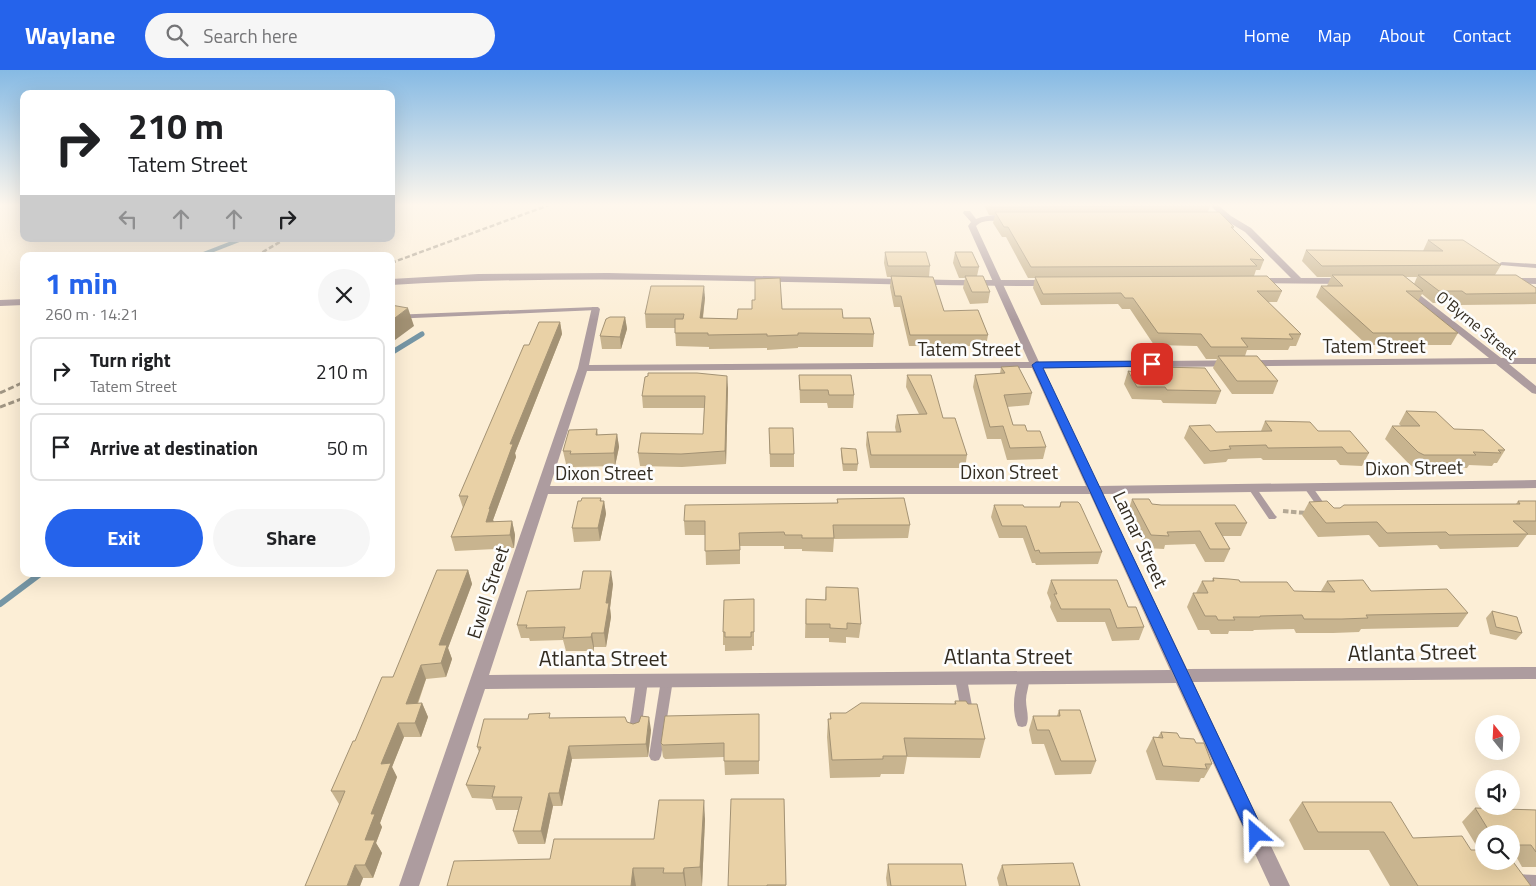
<!DOCTYPE html>
<meta charset="utf-8">
<style>
body{margin:0;font-family:"Titillium Web",sans-serif;background:#f6f6f6;color:#202124;height:100vh;display:flex;flex-direction:column;font-size:19px;white-space:nowrap}
*{box-sizing:border-box;margin:0}
p{font-size:16px;color:#757577}
.icon{flex:none;width:28px;height:28px;fill:none;stroke:currentColor;stroke-width:2;stroke-linecap:round;stroke-linejoin:round}
.map{position:relative;flex:1;overflow:hidden}
.sheet{position:absolute;left:20px;top:182px;width:375px;height:325px;display:flex;flex-direction:column;background:#fff;border-radius:10px;box-shadow:0 5px 20px #0002}
.sheet>*{flex:none}
.hud{position:absolute;left:20px;top:20px;width:375px;height:152px;border-radius:10px;box-shadow:0 5px 20px #0002;background:#fff;color:#202124;overflow:hidden}
.needle{width:32px;rotate:342deg}
.fabs{position:absolute;left:1475px;top:645px;display:grid;gap:10px}
.fabs a{display:grid;place-items:center;width:45px;height:45px;border-radius:50%;background:#fff;box-shadow:0 5px 20px #0002;font-size:25px}
.pin{position:absolute;display:grid;place-items:center;width:42px;height:42px;color:#fff;margin:-21px;border-radius:10px;box-shadow:0 2px 8px #0006}
.me{position:absolute;width:55px;margin:-28px;rotate:335deg;stroke-linejoin:round;filter:drop-shadow(0 0 4px #0008)}
.turn{display:flex;align-items:center;gap:18px;height:105px;padding:0 25px;font-size:22px}
.turn .icon{width:65px;height:65px;stroke-width:2.5}
.turn b{display:block;font-size:35px;line-height:42px}
.lanes{display:flex;align-items:center;height:48px;padding:0 25px;background:#0003;justify-content:center;gap:25px;direction:ltr}
.lanes .off{opacity:.35}
.round{display:grid;place-items:center;flex:none;width:52px;height:52px;border-radius:26px;background:#f6f6f6}
.overview{display:flex;align-items:center;justify-content:space-between;height:85px;padding:0 25px}
h1{font-size:30px;font-weight:700;line-height:38px;color:#2563eb}
.action{display:flex;gap:10px;margin-top:auto;padding:10px 25px}
.action a{flex:1;height:58px;border-radius:30px;background:#2563eb;color:#fff;font-size:20px;font-weight:700;line-height:58px;text-align:center}
.action a+a{background:#f6f6f6;color:#202124}
ul{padding:0;list-style:none}
li{display:flex;align-items:center;gap:15px;height:68px;margin:0 10px 8px;padding:0 15px;border:2px solid #e0e0e0;border-radius:10px}
li div{flex:1}
li b{display:block;font-size:19px}
li em{font-style:normal}
header{display:flex;align-items:center;gap:30px;box-sizing:border-box;height:70px;padding:0 25px;background:#2563eb;color:#fff}
header strong{font-size:24px}
nav{display:flex;gap:28px;margin-inline-start:auto;font-size:18px}
.search{width:350px;height:45px;background:#f6f6f6;display:flex;align-items:center;gap:12px;box-sizing:border-box;padding:0 18px;border-radius:28px;color:#757577;font-size:19px}
.map>svg:first-child{display:block}
.lines{fill:none;stroke-linecap:round;stroke-linejoin:round}
.stream-far2{stroke:#7696a5;stroke-width:4}
.stream-far1{stroke:#7696a5;stroke-width:5}
.stream{stroke:#7696a5;stroke-width:6}
.path{stroke:#b4a895;stroke-width:4;stroke-dasharray:5.5 2.5;stroke-linecap:butt}
.service{fill:#ad9c9f;fill-rule:evenodd}
.minor{fill:#ad9c9f;fill-rule:evenodd}
.tertiary{fill:#ad9c9f;fill-rule:evenodd}
.rail-far1{stroke:#a09583;stroke-width:2.5;stroke-dasharray:5 2.5;stroke-linecap:butt}
.rail{stroke:#a09583;stroke-width:3;stroke-dasharray:6 3;stroke-linecap:butt}
.wall{fill:#c8b48f;fill-rule:evenodd}
.shaded-wall{fill:#a39274}
.building{fill:#e9d1a6;stroke:#a39274}
.route{fill:#2563eb;stroke:#184099}
.labels{text-anchor:middle;dominant-baseline:central;stroke-width:5;stroke-linejoin:round;paint-order:stroke}
.far-street-label{font-size:16px;fill:#332c21;stroke:#fdfdfd}
.street-label{font-size:19px;fill:#332c21;stroke:#fdfdfd}
.near-street-label{font-size:22px;fill:#332c21;stroke:#fdfdfd}
</style>
<header>
<strong>Waylane</strong>
<div class="search"><svg class="icon" aria-label="search" viewBox="0 0 24 24"><circle cx="10" cy="10" r="6"/><path d="M15 15l6 6"/></svg>Search here</div>
<nav><a>Home</a><a>Map</a><a>About</a><a>Contact</a></nav>
</header>
<div class="map">
<svg width="1536" height="816" viewBox="0 0 1536 816">
<rect width="100%" height="100%" fill="#fceed6"/>
<g class="lines">
<polyline class="stream-far2" points="198,186 242,169"/>
<polyline class="stream-far1" points="391,283 422,264"/>
<polyline class="stream" points="0,534 40,504"/>
<polyline class="path" points="1283,441 1306,443"/>
<g class="service">
<polygon points="1502,192 1536,194 1536,198 1500,195 1500,193"/>
<polygon points="595,237 598,239 597,240 391,249 391,245"/>
<polygon points="1308,414 1311,415 1328,439 1330,441 1328,443 1322,443 1305,419 1304,417"/>
<polygon points="1252,415 1255,416 1275,445 1277,447 1275,449 1269,449 1248,418"/>
<path d="M1024,603L1028,605C1031,613 1026,622 1026,630C1026,639 1030,648 1026,656L1022,657L1018,656C1011,641 1014,619 1020,605Z"/>
<polygon points="961,604 965,606 967,609 973,641 971,644 967,646 963,644 961,641 955,609 957,606"/>
<polygon points="667,605 671,607 673,610 661,686 659,690 655,691 651,690 649,686 661,610 663,607"/>
<polygon points="642,606 646,608 648,611 641,660 639,664 635,665 631,664 629,660 636,611 638,608"/>
<polygon points="1515,804 1536,805 1536,816 1510,816 1508,811 1510,806"/>
</g>
<g class="minor">
<polygon points="1210,135 1218,135 1231,146 1251,158 1302,209 1302,213 1296,213 1245,162 1225,150"/>
<path d="M964,141H970L976,149C986,145 1006,143 1014,148C1003,155 986,146 976,156L1039,292L1489,288L1404,220L1402,218L1407,215L1501,288H1536V294H1509L1536,316V324L1532,323L1496,294L1042,298L1099,416L1536,410V418L1103,424L1187,599L1536,597V609L1193,612L1290,816H1270L1176,613L485,619L419,816H399L578,298L592,237H598L600,239L589,295L1029,292L968,156L971,152L963,143ZM1032,298L1086,416H550L587,301ZM548,424H1090L1170,600L489,605Z"/>
</g>
<g class="tertiary">
<path d="M608,203L953,210H1051L1055,213L1051,216C831,216 611,202 391,215V209L478,204Z"/>
<polygon points="1256,208 1346,208 1350,211 1346,214 1253,213 1253,209"/>
<polygon points="1508,208 1536,208 1536,214 1505,213 1504,211"/>
<polygon points="24,229 24,235 0,236 0,230"/>
</g>
<g class="rail-far1">
<polyline points="256,186 285,169"/>
<polyline points="391,193 549,135"/>
</g>
<g class="rail">
<polyline points="0,323 24,312"/>
<polyline points="0,337 24,328"/>
</g>
</g>
<g class="wall">
<polygon points="984,135 1209,135 1210,136 1208,142 1234,157 1233,159 1264,190 1260,200 1256,200 1254,206 1282,221 1277,232 1268,232 1301,264 1296,276 1290,276 1288,280 1247,280 1245,286 1278,311 1273,324 1232,324 1213,298 1217,289 1206,289 1197,276 1154,275 1130,239 1122,239 1118,234 1041,235 1033,218 1035,208 1028,208 1006,167 1002,167 993,153 995,145 989,145"/>
<path d="M1428,170L1501,195L1495,205L1536,218V234L1459,235L1455,232L1433,233L1422,224L1418,231L1458,263L1451,275H1367L1316,227L1321,216H1327L1331,207H1317L1302,191L1306,180L1423,181ZM1405,207H1417L1414,214Z"/>
<polygon points="885,182 930,196 929,207 944,241 988,265 986,276 909,276 900,237 894,237 890,217 891,207 887,207 884,193"/>
<polygon points="955,182 979,197 977,206 990,222 988,233 970,234 963,218 965,208 959,208 953,193"/>
<polygon points="705,228 703,248 737,249 782,239 843,248 874,264 873,277 798,277 798,278 767,280 767,278 709,279 709,277 676,276 675,258 646,258 645,244"/>
<polygon points="625,247 627,259 621,279 602,279 600,266"/>
<polygon points="560,252 562,264 515,383 516,387 493,450 494,452 512,451 515,465 514,478 455,481 451,467 463,438 459,426 529,275"/>
<polygon points="1001,297 1032,323 1029,335 1007,337 1013,355 1027,361 1046,377 1043,389 1007,390 1001,369 987,369 973,317 975,305 1000,304"/>
<polygon points="1154,297 1221,321 1216,334 1163,333 1161,330 1132,329 1124,314 1128,301 1133,302 1134,300 1154,300"/>
<polygon points="799,305 854,325 853,338 828,338 827,333 800,333"/>
<polygon points="907,305 943,348 967,385 965,398 870,398 866,375 867,362 896,362 895,357 897,345 919,344 906,317"/>
<polygon points="728,318 726,394 682,397 640,396 638,383 703,364 704,338 643,338 642,326"/>
<polygon points="1406,341 1454,359 1505,380 1497,393 1494,393 1492,396 1469,395 1467,398 1416,398 1410,395 1385,369 1392,356 1401,356 1399,354"/>
<polygon points="1265,351 1318,361 1369,383 1362,396 1340,395 1336,390 1263,390 1261,388 1228,389 1226,392 1204,394 1184,368 1189,356 1216,362 1261,361"/>
<polygon points="769,358 794,384 794,397 770,397"/>
<polygon points="597,359 598,365 617,364 619,377 615,396 573,397 572,394 566,394 563,381"/>
<polygon points="841,378 858,394 857,401 843,401 841,385"/>
<polygon points="601,428 601,431 604,431 606,444 600,471 574,472 572,458"/>
<polygon points="837,429 910,455 908,468 834,469 833,482 802,481 802,479 784,479 784,476 740,476 740,494 706,495 705,465 685,465 684,451 837,433"/>
<polygon points="1132,429 1152,434 1247,453 1241,466 1222,466 1230,479 1224,492 1205,492 1195,474 1165,475 1164,479 1146,478 1128,442"/>
<polygon points="1518,431 1536,431 1536,465 1527,465 1518,477 1440,479 1437,475 1379,477 1369,465 1318,467 1302,445 1309,432 1334,438 1516,434"/>
<polygon points="1061,432 1102,482 1098,494 1036,495 1035,493 1032,493 1023,468 999,468 991,447 994,435 1024,437 1059,437"/>
<polygon points="468,500 472,514 448,578 452,589 446,607 426,609 418,634 422,633 428,647 421,667 404,667 392,697 397,707 380,753 382,757 376,773 382,783 373,808 363,808 360,816 339,734 331,721 355,671 393,607"/>
<polygon points="1213,508 1294,521 1321,521 1327,511 1468,543 1458,557 1361,559 1359,562 1333,563 1296,563 1294,559 1254,560 1253,561 1229,561 1228,564 1211,564 1209,560 1198,560 1187,537 1193,523 1196,523 1202,511 1212,511"/>
<polygon points="1051,510 1128,537 1144,557 1139,570 1112,571 1105,552 1057,552 1050,537 1051,533 1047,523"/>
<polygon points="613,514 610,538 611,547 606,577 594,577 594,581 566,581 563,570 530,571 529,568 521,568 517,555 580,519"/>
<polygon points="826,517 861,554 859,568 846,567 846,573 829,572 829,568 805,568 806,529 825,530"/>
<polygon points="754,529 754,576 752,576 752,580 725,581 725,575 723,575 723,562"/>
<polygon points="1492,541 1522,563 1516,570 1490,564 1486,548"/>
<polygon points="955,631 985,669 980,688 907,687 904,704 881,704 880,707 830,708 827,667 828,649 830,649 830,643 846,643 954,634"/>
<polygon points="1059,640 1096,691 1091,704 1055,705 1044,674 1032,674 1029,660 1033,646 1057,646"/>
<polygon points="759,644 759,704 725,705 724,687 665,689 663,687 661,673"/>
<polygon points="551,648 627,652 651,660 648,687 572,689 562,736 553,736 545,774 518,774 513,761 518,740 496,740 492,729 472,728 466,715 479,682 477,677 528,649"/>
<polygon points="1161,662 1196,673 1212,694 1204,708 1201,708 1199,712 1156,710 1146,681 1153,667 1158,667"/>
<polygon points="784,729 786,816 728,816"/>
<polygon points="1302,732 1413,768 1471,780 1479,780 1462,752 1475,738 1536,740 1536,797 1522,797 1517,788 1511,788 1511,764 1484,764 1484,791 1531,816 1390,816 1369,780 1304,780 1289,750"/>
<polygon points="705,749 702,816 447,816 550,789 654,769"/>
<polygon points="888,794 966,816 887,816 886,808"/>
<polygon points="1002,795 1080,816 999,816 997,808"/>
</g>
<g class="shaded-wall">
<polygon points="704,216 705,228 701,261 700,248"/>
<polygon points="408,238 414,256 391,273 391,251"/>
<polygon points="625,247 627,259 621,279 620,267"/>
<polygon points="560,252 562,264 515,383 516,387 493,450 494,452 486,452 489,439 510,374"/>
<polygon points="727,306 728,318 726,394 725,381"/>
<polygon points="617,364 619,377 615,396 614,383"/>
<polygon points="601,428 602,436 604,431 606,444 600,471 598,458"/>
<polygon points="512,451 515,465 514,478 510,465"/>
<polygon points="468,500 472,514 448,578 452,589 446,607 441,593 439,575"/>
<polygon points="611,501 613,514 610,538 611,547 606,577 604,563 606,533"/>
<polygon points="592,563 594,577 594,581 591,567"/>
<polygon points="421,595 426,609 412,648 406,634"/>
<polygon points="422,633 428,647 421,667 415,653"/>
<polygon points="649,647 651,660 648,687 646,674"/>
<polygon points="398,653 404,667 392,697 397,707 380,753 382,757 376,773 382,783 373,808 365,795 365,770 381,694"/>
<polygon points="569,676 572,689 562,736 559,723"/>
<polygon points="549,723 553,736 545,774 541,761"/>
<polygon points="704,730 705,749 702,816 700,797"/>
<polygon points="355,795 363,808 360,816 347,816"/>
<polygon points="633,798 636,816 631,816"/>
<polygon points="684,798 686,816 685,816 683,803"/>
</g>
<g class="building">
<polygon points="989,135 1209,135 1210,136 990,137"/>
<polygon points="995,142 1219,142 1234,157 1231,157 1264,190 1250,189 1257,196 1031,197 1008,157 1004,157"/>
<polygon points="1428,170 1463,170 1501,195 1322,196 1306,180 1443,181"/>
<polygon points="885,182 926,182 930,196 888,196"/>
<polygon points="955,182 972,182 979,197 961,197"/>
<polygon points="1332,205 1403,205 1423,221 1406,221 1458,263 1373,263 1321,216 1343,216"/>
<polygon points="1418,205 1516,205 1536,218 1536,223 1466,224 1462,221 1439,221"/>
<polygon points="891,206 933,207 944,241 978,240 988,265 910,265 901,226 895,226"/>
<polygon points="965,206 983,206 990,222 972,222"/>
<polygon points="1267,206 1282,221 1257,221 1301,264 1289,264 1293,269 1241,268 1248,277 1211,277 1201,264 1158,263 1133,228 1125,228 1121,223 1043,224 1035,207"/>
<polygon points="780,208 782,239 842,239 843,248 870,248 874,264 798,263 798,265 767,266 767,264 708,265 708,263 675,263 675,249 683,249 684,244 645,244 651,216 704,216 700,248 737,249 738,239 752,239 752,230 755,230 755,209"/>
<polygon points="391,235 408,238 391,251"/>
<polygon points="610,247 625,247 620,267 600,266 606,249"/>
<polygon points="539,252 560,252 510,374 513,374 489,439 490,439 486,452 512,451 510,465 451,467 468,426 459,426 524,275 529,275"/>
<polygon points="1218,286 1257,286 1278,311 1237,311"/>
<polygon points="1018,296 1032,323 1004,325 1013,355 1025,355 1027,361 1040,361 1046,377 1010,378 1003,356 990,357 975,305 1005,303 1001,297"/>
<polygon points="1154,297 1205,298 1221,321 1167,320 1165,317 1137,317 1128,301 1135,302 1134,300 1155,300"/>
<polygon points="648,303 697,303 727,306 725,381 681,384 638,383 641,363 703,364 705,326 642,326 645,307 648,306"/>
<polygon points="799,305 851,305 854,325 829,325 828,320 800,320"/>
<polygon points="907,305 931,305 943,348 955,348 967,385 871,385 867,362 901,362 897,345 927,344"/>
<polygon points="1406,341 1436,342 1454,359 1483,360 1505,380 1498,380 1501,383 1473,382 1476,385 1424,385 1418,382 1392,356 1420,356"/>
<polygon points="1265,351 1310,352 1318,361 1350,361 1369,383 1347,383 1342,377 1268,378 1266,375 1229,376 1231,379 1210,381 1189,356 1210,355 1216,362 1272,361"/>
<polygon points="769,358 793,358 794,384 770,384"/>
<polygon points="597,359 596,365 617,364 614,383 570,384 571,381 563,381 569,360"/>
<polygon points="841,378 856,379 858,394 843,394"/>
<polygon points="582,428 601,428 600,431 604,431 598,458 572,458 578,431 581,431"/>
<polygon points="904,428 910,455 833,455 834,468 802,468 802,465 785,465 784,462 739,463 740,480 705,481 705,451 684,451 685,435 838,433 837,429"/>
<polygon points="1132,429 1149,429 1152,434 1161,435 1235,435 1247,453 1215,453 1230,479 1210,479 1200,461 1167,462 1169,466 1151,465"/>
<polygon points="1327,431 1334,438 1340,438 1344,435 1520,434 1518,431 1536,431 1536,451 1513,451 1528,464 1449,465 1446,462 1387,463 1377,452 1326,453 1309,432"/>
<polygon points="1061,432 1078,432 1080,434 1102,482 1040,483 1039,480 1035,481 1026,456 1002,456 994,435 1023,435 1024,437 1060,437"/>
<polygon points="437,500 468,500 439,575 447,575 441,593 421,595 406,634 422,633 415,653 398,653 381,694 391,693 371,744 375,744 365,770 375,770 365,795 355,795 347,816 305,816 345,721 331,721 353,671 355,671 382,607 393,607"/>
<polygon points="583,501 611,501 606,533 609,533 604,563 592,563 591,567 563,568 565,557 526,558 527,555 517,555 527,521 580,519"/>
<polygon points="1213,508 1229,509 1239,510 1240,512 1287,512 1294,521 1335,522 1327,511 1363,510 1371,521 1447,519 1468,543 1366,545 1368,548 1342,549 1304,549 1302,545 1260,546 1260,547 1233,547 1235,550 1218,550 1216,546 1205,546 1193,523 1208,523 1202,511 1214,511"/>
<polygon points="1051,510 1117,510 1128,537 1136,537 1144,557 1117,558 1110,539 1061,539 1054,524 1057,524"/>
<polygon points="826,517 858,518 861,554 847,553 847,559 830,558 830,554 806,554 806,529 826,530"/>
<polygon points="754,529 754,562 751,562 751,567 725,567 725,562 723,562 724,530"/>
<polygon points="1492,541 1517,547 1522,563 1496,557"/>
<polygon points="955,631 966,631 968,634 977,634 985,669 904,668 907,686 883,686 883,689 832,690 828,649 831,649 830,643 846,643 861,633 956,634"/>
<polygon points="1059,640 1080,640 1096,691 1061,691 1049,660 1037,660 1033,646 1060,646"/>
<polygon points="550,643 549,648 625,647 627,652 633,654 639,652 641,646 649,647 646,674 569,676 559,723 549,723 541,761 513,761 522,727 492,727 495,716 466,715 481,677 477,677 484,649 528,649 529,644"/>
<polygon points="759,644 759,691 724,691 724,673 663,675 661,673 665,646"/>
<polygon points="1161,662 1177,663 1180,668 1194,669 1196,673 1204,673 1212,694 1205,694 1207,699 1163,696 1153,667 1163,668"/>
<polygon points="731,729 784,729 786,815 767,815 767,816 728,816"/>
<polygon points="659,730 704,730 700,797 684,798 683,803 663,803 664,798 633,798 631,816 447,816 454,791 550,789 554,769 654,769"/>
<polygon points="1302,732 1391,732 1413,768 1462,766 1471,780 1484,780 1484,791 1511,791 1511,789 1531,816 1418,816 1384,762 1318,762"/>
<polygon points="1475,738 1536,740 1536,782 1531,775 1511,775 1511,764 1491,764"/>
<polygon points="1073,793 1080,816 1007,816 1002,795"/>
<polygon points="888,794 962,794 966,816 891,816"/>
</g>
<linearGradient id="sky" x2="0" y2="1"><stop stop-color="#86bae4"/><stop offset="0.54" stop-color="#fef7ed"/><stop offset="1" stop-color="#fef7ed" stop-opacity="0"/></linearGradient>
<rect width="1536" height="250" fill="url(#sky)"/>
<polygon class="route" points="1152,291 1157,294 1155,296 1043,298 1262,758 1265,764 1262,770 1256,772 1250,770 1032,295 1036,292"/>
<g class="labels">
<g class="far-street-label">
<text transform="translate(1477 255) rotate(39)">O'Byrne Street</text>
</g>
<g class="street-label">
<text x="1374" y="275">Tatem Street</text>
<text x="969" y="278">Tatem Street</text>
<text transform="translate(1414 397) rotate(-1)">Dixon Street</text>
<text x="1009" y="401">Dixon Street</text>
<text x="604" y="402">Dixon Street</text>
<text transform="translate(1141 469) rotate(65)">Lamar Street</text>
<text transform="translate(487 522) rotate(-72)">Ewell Street</text>
</g>
<g class="near-street-label">
<text transform="translate(1412 582) rotate(-1)">Atlanta Street</text>
<text x="1008" y="586">Atlanta Street</text>
<text x="603" y="588">Atlanta Street</text>
</g>
</g>
</svg>
<div class="fabs">
<a><svg class="needle" viewBox="-14 -14 28 28"><path d="M0-13l5 13h-10z" fill="#e53935"/><path d="M0 13l5-13h-10z" fill="#757577"/></svg></a>
<a><svg class="icon" aria-label="sound" viewBox="0 0 24 24"><path d="M4 9h4l5-4v14l-5-4H4zM17 9q2 3 0 6"/></svg></a>
<a><svg class="icon" aria-label="search" viewBox="0 0 24 24"><circle cx="10" cy="10" r="6"/><path d="M15 15l6 6"/></svg></a>
</div>
<div class="pin" style="left:1152px;top:294px;background:#d93025"><svg class="icon" aria-label="arrive" viewBox="0 0 24 24"><path d="M6 21V4h12l-3 4 3 4H6"/></svg></div>
<svg class="me" style="left:1256px;top:764px" viewBox="-20 -20 40 40"><path d="M0-17L14 15 0 8-14 15z" fill="#2563eb" stroke="#fff" stroke-width="4"/></svg>
<div class="hud">
<div class="turn"><svg class="icon" aria-label="right" viewBox="0 0 24 24"><path d="M7 20v-9h11M14 6l5 5-5 5"/></svg><div><b>210 m</b>Tatem Street</div></div>
<div class="lanes"><svg class="icon off" aria-label="left" viewBox="0 0 24 24"><path d="M17 20v-9H6M10 6l-5 5 5 5"/></svg><svg class="icon off" aria-label="ahead" viewBox="0 0 24 24"><path d="M12 20V5M6 11l6-6 6 6"/></svg><svg class="icon off" aria-label="ahead" viewBox="0 0 24 24"><path d="M12 20V5M6 11l6-6 6 6"/></svg><svg class="icon" aria-label="right" viewBox="0 0 24 24"><path d="M7 20v-9h11M14 6l5 5-5 5"/></svg></div>
</div>
<section class="sheet">
<div class="overview"><div><h1>1 min</h1><p>260 m · 14:21</p></div><a class="round"><svg class="icon" aria-label="close" viewBox="0 0 24 24"><path d="M6 6l12 12M18 6L6 18"/></svg></a></div>
<ul>
<li><svg class="icon" aria-label="right" viewBox="0 0 24 24"><path d="M7 20v-9h11M14 6l5 5-5 5"/></svg><div><b>Turn right</b><p>Tatem Street</p></div><em>210 m</em></li>
<li><svg class="icon" aria-label="arrive" viewBox="0 0 24 24"><path d="M6 21V4h12l-3 4 3 4H6"/></svg><div><b>Arrive at destination</b></div><em>50 m</em></li>
</ul>
<div class="action"><a>Exit</a><a>Share</a></div>
</section>
</div>
